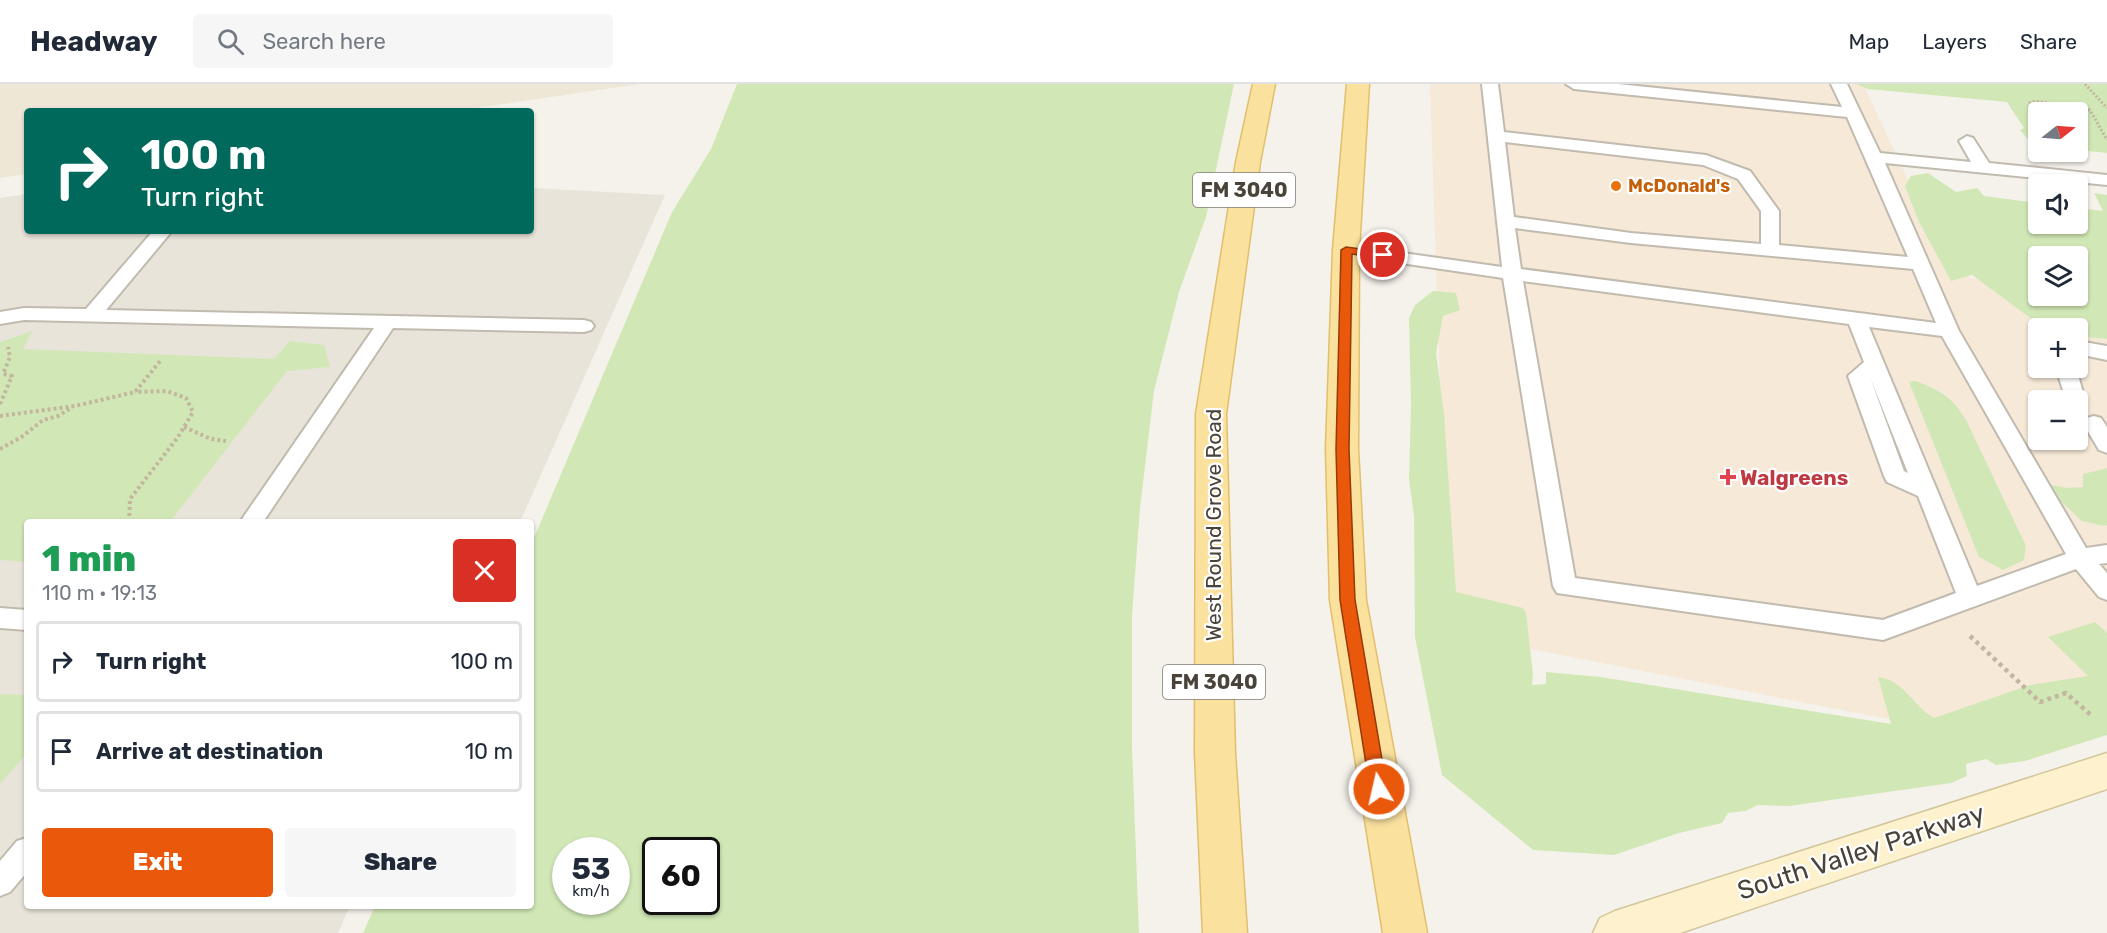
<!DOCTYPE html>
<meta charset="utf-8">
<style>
body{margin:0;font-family:Rubik,sans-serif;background:#f6f6f7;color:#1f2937;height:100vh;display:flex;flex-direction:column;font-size:22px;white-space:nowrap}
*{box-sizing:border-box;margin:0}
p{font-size:20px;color:#747a83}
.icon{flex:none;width:33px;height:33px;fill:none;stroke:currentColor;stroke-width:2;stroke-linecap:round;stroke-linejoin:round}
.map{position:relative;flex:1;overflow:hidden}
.drawer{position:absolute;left:24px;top:435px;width:510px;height:390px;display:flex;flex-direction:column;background:#fff;border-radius:6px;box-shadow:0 2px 4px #0004}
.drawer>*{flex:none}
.banner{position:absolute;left:24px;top:24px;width:510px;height:126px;border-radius:6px;box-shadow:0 2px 4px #0004;background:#00695c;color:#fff;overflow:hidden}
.needle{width:39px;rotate:73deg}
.fabs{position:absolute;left:2028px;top:18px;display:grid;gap:12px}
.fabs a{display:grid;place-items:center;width:60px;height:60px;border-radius:6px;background:#fff;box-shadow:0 2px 4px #0004;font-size:30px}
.speed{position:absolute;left:552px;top:753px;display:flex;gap:12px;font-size:30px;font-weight:700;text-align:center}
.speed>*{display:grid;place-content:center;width:78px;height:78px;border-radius:50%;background:#fff;box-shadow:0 2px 4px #0004;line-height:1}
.speed small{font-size:15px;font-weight:400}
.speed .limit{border:3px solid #111;border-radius:9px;background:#fff;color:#111}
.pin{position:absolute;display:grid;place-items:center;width:51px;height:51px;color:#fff;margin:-26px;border:3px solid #fff;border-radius:50%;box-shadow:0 2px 6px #0007}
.me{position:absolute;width:66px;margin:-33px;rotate:351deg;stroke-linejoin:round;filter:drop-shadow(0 0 4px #0008)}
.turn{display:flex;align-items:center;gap:21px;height:126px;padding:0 18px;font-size:27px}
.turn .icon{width:78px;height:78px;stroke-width:2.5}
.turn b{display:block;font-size:42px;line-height:51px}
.round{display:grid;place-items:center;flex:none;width:63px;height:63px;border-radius:6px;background:#f6f6f7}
.summary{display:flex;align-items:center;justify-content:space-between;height:102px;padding:0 18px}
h1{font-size:36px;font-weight:800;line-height:45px;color:#1e9e55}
.button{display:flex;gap:12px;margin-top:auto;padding:12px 18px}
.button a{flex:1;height:69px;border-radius:6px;background:#ea580c;color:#fff;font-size:24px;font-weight:800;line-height:69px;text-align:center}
.button a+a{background:#f6f6f7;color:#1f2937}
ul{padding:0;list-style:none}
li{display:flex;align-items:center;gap:18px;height:81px;margin:0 12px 9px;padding:0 6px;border:3px solid #e0e1e3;border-radius:6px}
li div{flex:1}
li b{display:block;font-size:22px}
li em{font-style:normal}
header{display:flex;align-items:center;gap:36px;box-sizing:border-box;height:84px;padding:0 30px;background:#fff;border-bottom:2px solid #e0e1e3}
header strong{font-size:28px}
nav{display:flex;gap:33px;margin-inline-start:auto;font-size:21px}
.search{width:420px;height:54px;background:#f6f6f7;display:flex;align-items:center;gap:15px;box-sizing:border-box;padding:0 21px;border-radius:6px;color:#747a83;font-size:22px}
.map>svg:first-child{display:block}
.residential{fill:#e9e4da}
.commercial{fill:#f6e9d8;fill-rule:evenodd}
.education{fill:#eee7d6}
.green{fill:#d1e8b6;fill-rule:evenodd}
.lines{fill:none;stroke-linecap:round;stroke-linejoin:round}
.service-casing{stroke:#c1baae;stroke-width:4}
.secondary-casing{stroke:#d3c69c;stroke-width:3}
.primary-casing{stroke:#e1bf6d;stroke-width:3}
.path-far2{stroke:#c2b69f;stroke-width:3;stroke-dasharray:2 2;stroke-linecap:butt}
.path-far1{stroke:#c2b69f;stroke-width:4;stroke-dasharray:3 3;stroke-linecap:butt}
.path{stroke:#c2b69f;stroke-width:4.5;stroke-dasharray:4 4;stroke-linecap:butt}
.service{fill:#fff;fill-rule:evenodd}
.secondary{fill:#fdf2cd;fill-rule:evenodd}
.primary{fill:#fbe19e;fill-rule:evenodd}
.route{fill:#ea580c;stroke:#983908;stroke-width:1.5}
.food-dot{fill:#e8710a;stroke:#fff;stroke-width:2}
.health-dot{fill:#e0444e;stroke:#fff;stroke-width:2}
.labels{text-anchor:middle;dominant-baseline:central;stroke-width:4.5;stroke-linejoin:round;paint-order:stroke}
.far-food-label{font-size:18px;font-weight:bold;fill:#c56008;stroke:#fff;text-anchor:start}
.shield{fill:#fff;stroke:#807b74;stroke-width:1.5}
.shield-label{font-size:20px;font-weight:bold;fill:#4a4339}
.health-label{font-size:21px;font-weight:bold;fill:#be3a42;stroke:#fff;text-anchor:start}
.street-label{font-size:21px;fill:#4a4339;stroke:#fff}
.near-street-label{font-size:26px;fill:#4a4339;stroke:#fff}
</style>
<header>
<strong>Headway</strong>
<div class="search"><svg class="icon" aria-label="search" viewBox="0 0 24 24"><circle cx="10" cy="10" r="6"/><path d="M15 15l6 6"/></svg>Search here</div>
<nav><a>Map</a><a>Layers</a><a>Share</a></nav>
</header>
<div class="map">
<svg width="2107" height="849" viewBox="0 0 2107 849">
<rect width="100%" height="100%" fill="#f5f2eb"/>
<polygon class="residential" points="531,104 665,111 520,438 27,438 27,822 350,822 338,849 0,849 0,114 27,110 27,147 531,147"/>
<path class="commercial" d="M1430,0H1863L1951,187L2107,239V592L1945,646L1448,549ZM2038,244H2078V284H2038ZM2038,316H2078V356H2038Z"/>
<polygon class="education" points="0,0 639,0 455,27 27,27 27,90 0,94"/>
<g class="green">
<path d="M737,0H1234L1206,133L1179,208L1154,307L1140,424L1132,532V663L1139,849H363L375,822H531V461L672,128L711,65ZM566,766H616V818H566ZM656,766H706V818H656Z"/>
<polygon points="1856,0 2107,0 2107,69 2078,66 2078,28 2038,28 2038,61 2032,60 2020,46 2024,44 2007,18 1868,5"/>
<path d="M1928,89L1956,108L1977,104L1984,112L2038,119V140H2078V124L2103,127L2094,109L2107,111V255L2078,252V244H2044L1972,191L1951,197L1919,138L1905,102L1911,92ZM2038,172H2078V212H2038Z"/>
<path d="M1433,207L1456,209L1460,226L1443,232L1436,269L1444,330L1456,508L1523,524L1526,529L1533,590L1532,601L1546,600V588L1601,593L1891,640L1878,593C1904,596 1913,622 1934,634L2030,601L2088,592L2048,553L2095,538L2107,549V651L2025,677L1996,681L1986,675L1966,680L1967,692L1951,699L1789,722L1758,721L1745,727L1728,729L1722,739L1679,749L1614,771L1533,766L1442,691L1415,553L1414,432L1409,395L1411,321L1409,234L1415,221Z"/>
<polygon points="32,247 23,265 274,275 290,257 324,261 330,283 287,287 170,438 27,438 27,478 0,476 0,258"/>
<path d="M1916,297C1941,307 1951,312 1966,336L2026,462L2024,476L2003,486L1979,473L1909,298Z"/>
<polygon points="2107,384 2107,441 2104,442 2082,437 2051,408 2051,401 2067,404 2083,403 2083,390"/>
<polygon points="0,610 27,611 27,669 0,700"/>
</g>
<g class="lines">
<defs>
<g id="service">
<path d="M1482,0H1498L1504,48L1706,71L1750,87L1779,127V161L1908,173L1847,33L1574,5L1566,0H1618L1842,23L1831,0H1847L1880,69L1971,78L1959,57L1967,52L1973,54L1989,79L2107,91V101L1885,79L1959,247L2086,464L2107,461V479L2099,480L2107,489V516L2099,513L2076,485L1883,556L1557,509L1553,502L1503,194L1346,171L1340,170L1337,166L1340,162L1346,161L1502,183ZM1505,58L1703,81L1738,95L1761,127V160L1631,149L1514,133ZM1515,144L1631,159L1913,185L1936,239L1521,185ZM1523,197L1849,240L1864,278L1848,292L1884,392L1887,398L1918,412L1956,509L1883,536L1575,494ZM1869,243L1942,252L2066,470L1977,502ZM1870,293L1908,389L1904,387Z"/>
<polygon points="153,147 172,147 106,226 584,236 591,238 594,242 591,246 584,248 393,244 263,438 240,438 374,244 24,236 0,240 0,228 24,224 86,225"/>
<polygon points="2078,257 2107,262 2107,276 2078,270"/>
<polygon points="2056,284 2076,284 2084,312 2081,317 2066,316"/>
<polygon points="2094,332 2101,334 2107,343 2107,369 2099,366 2083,339 2087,334"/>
<polygon points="0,524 27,526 27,546 0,544"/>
<polygon points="27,754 27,788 10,808 0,812 0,777 17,757"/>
</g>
<polygon id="secondary" points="2107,669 2107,705 1680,849 1593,849 1600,834 1615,827"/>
<g id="primary">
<polygon points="1253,0 1275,0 1260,78 1226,330 1235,669 1247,849 1203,849 1195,669 1196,330 1236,78"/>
<polygon points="1347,0 1369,0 1359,166 1358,365 1366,516 1427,849 1383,849 1330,516 1326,365 1333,166"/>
</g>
</defs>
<use href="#service" class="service-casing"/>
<use href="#secondary" class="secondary-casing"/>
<use href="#primary" class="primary-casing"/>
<g class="path-far2">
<polyline points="2085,0 2107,24"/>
<polyline points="2038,46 2029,23 2030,19 2035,17 2090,26 2107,56"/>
</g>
<g class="path-far1">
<polyline points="0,320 12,292 3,290 10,273 8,263"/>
<polyline points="0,332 75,322 135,308 161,276"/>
<polyline points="184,343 211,355 226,357"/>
<polyline points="0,365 23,352 43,336 58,332 71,324"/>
<polyline points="129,438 130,415 178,353 193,328 186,314 167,307 135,308"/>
</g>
<polyline class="path" points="1970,552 2040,618 2066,609 2092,632"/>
<use href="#service" class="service"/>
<use href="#secondary" class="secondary"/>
<use href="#primary" class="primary"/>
</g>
<polygon class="route" points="1346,163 1383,168 1389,171 1383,175 1352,170 1349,365 1355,516 1387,705 1385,710 1379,713 1373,710 1370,705 1340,516 1336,365 1341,166"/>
<circle class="food-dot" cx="1616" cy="102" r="6"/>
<path class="health-dot" d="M1725 384h6v6h6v6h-6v6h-6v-6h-6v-6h6z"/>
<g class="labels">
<g class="far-food-label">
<text x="1628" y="102">McDonald's</text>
</g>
<g class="shield">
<rect x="1193" y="89" width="102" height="34" rx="4.5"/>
<rect x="1163" y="581" width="102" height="34" rx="4.5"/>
</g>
<g class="shield-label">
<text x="1244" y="106">FM 3040</text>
<text x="1214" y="598">FM 3040</text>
</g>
<g class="health-label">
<text x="1740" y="393">Walgreens</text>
</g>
<g class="street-label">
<text transform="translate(1213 441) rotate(-90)">West Round Grove Road</text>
</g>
<g class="near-street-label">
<text transform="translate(1861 768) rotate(-18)">South Valley Parkway</text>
</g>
</g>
</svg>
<div class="fabs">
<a><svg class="needle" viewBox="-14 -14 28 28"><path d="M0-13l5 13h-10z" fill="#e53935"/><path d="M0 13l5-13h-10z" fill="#747a83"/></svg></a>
<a><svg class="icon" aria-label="sound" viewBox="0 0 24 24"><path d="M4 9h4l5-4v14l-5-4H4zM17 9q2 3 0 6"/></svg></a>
<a><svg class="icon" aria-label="layers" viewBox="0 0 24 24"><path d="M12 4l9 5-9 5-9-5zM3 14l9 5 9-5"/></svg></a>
<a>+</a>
<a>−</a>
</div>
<div class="speed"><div>53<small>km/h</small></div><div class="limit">60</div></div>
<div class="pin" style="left:1383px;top:171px;background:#d93025"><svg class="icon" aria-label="arrive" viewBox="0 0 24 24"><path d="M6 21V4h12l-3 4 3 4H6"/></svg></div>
<svg class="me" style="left:1379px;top:705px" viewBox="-20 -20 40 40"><circle r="17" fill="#ea580c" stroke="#fff" stroke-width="3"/><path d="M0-11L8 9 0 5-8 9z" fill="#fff"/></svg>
<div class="banner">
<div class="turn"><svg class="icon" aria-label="right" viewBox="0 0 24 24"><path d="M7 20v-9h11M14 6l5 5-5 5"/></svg><div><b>100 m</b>Turn right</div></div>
</div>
<section class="drawer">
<div class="summary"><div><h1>1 min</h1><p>110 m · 19:13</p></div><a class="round" style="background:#d93025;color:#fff"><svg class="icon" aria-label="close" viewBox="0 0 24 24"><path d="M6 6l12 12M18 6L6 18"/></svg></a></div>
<ul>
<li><svg class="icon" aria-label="right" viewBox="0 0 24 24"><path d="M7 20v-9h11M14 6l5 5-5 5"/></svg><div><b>Turn right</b></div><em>100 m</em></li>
<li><svg class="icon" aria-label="arrive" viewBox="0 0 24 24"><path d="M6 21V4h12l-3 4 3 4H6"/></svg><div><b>Arrive at destination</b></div><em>10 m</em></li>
</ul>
<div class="button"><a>Exit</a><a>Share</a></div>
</section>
</div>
